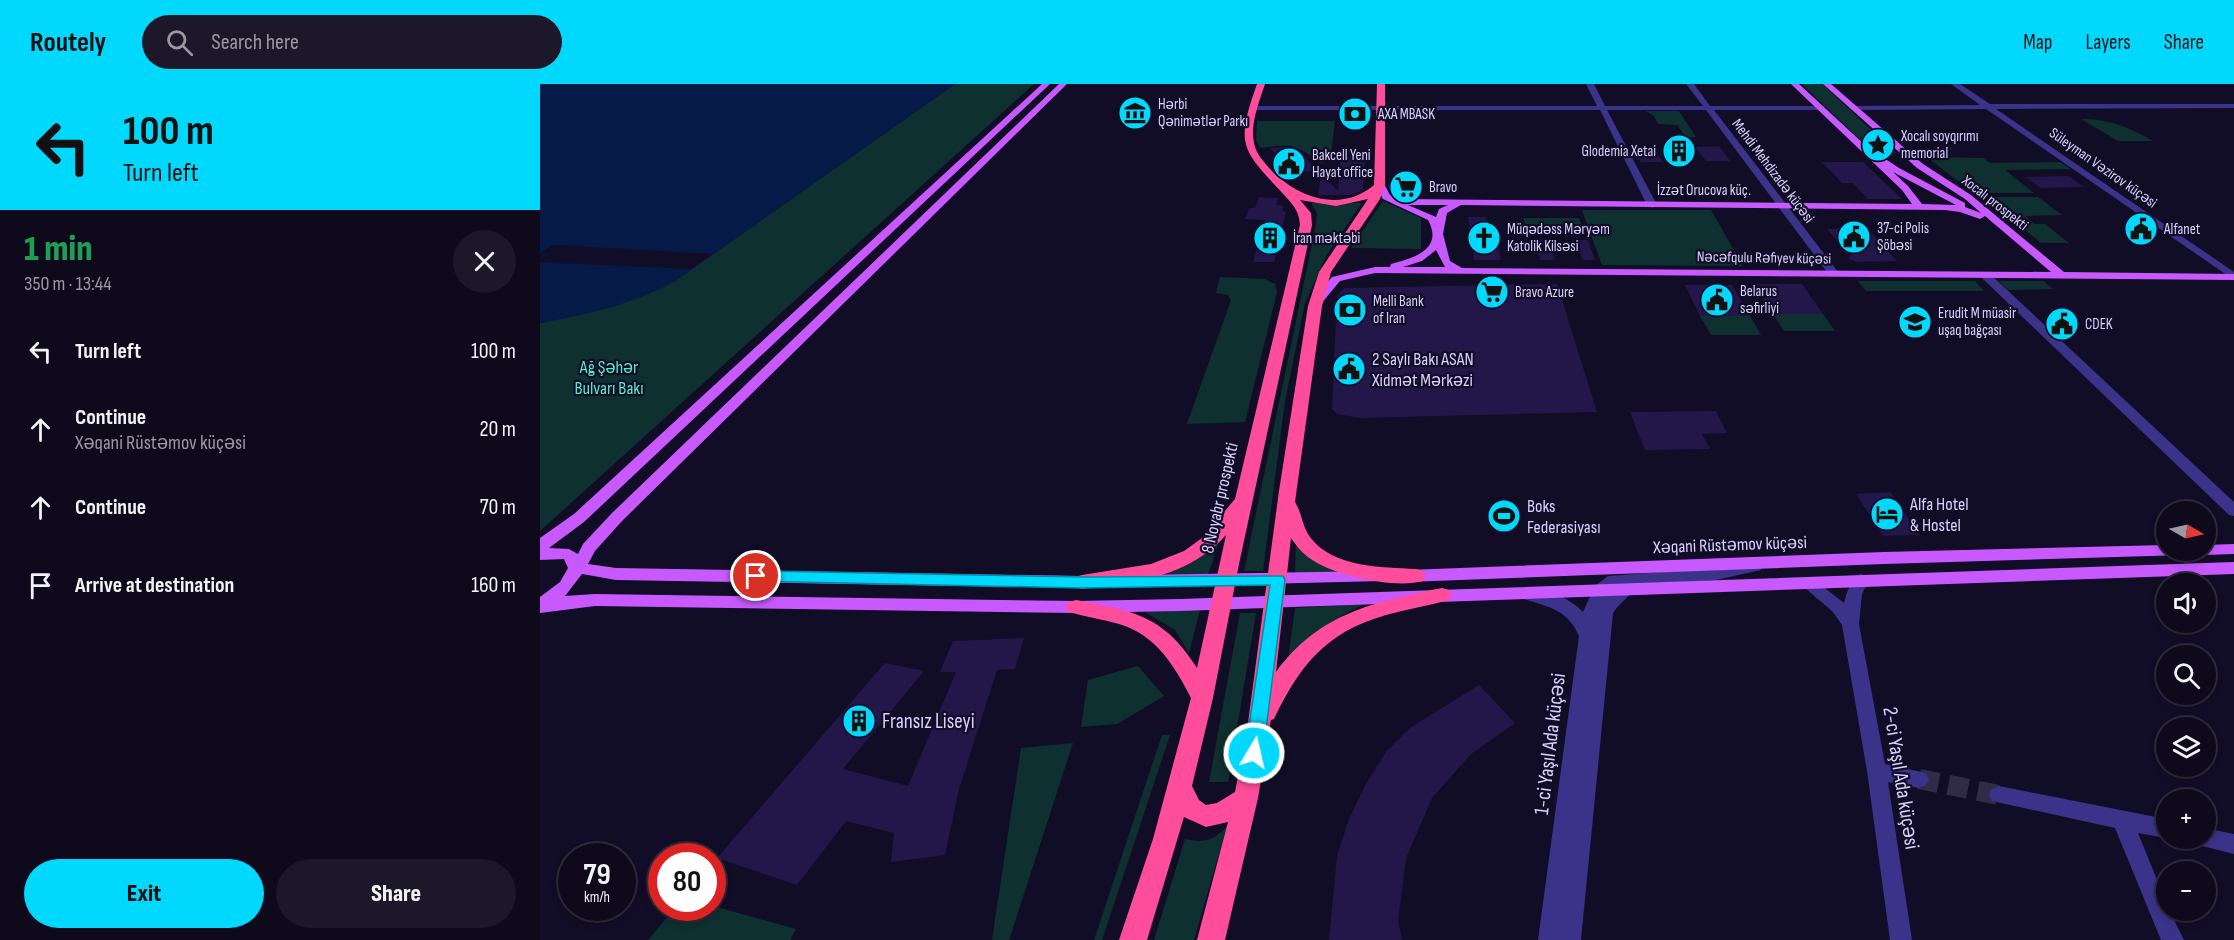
<!DOCTYPE html>
<meta charset="utf-8">
<style>
body{margin:0;font-family:"Sofia Sans Condensed",sans-serif;background:#1c1829;color:#f1f3f6;height:100vh;display:flex;flex-direction:column;font-size:22px;white-space:nowrap}
*{box-sizing:border-box;margin:0}
p{font-size:20px;color:#9b9aa3}
.icon{flex:none;width:33px;height:33px;fill:none;stroke:currentColor;stroke-width:2;stroke-linecap:round;stroke-linejoin:round}
.map{position:relative;flex:1;overflow:hidden}
.side{display:flex;flex-direction:column;background:#0e0a1c;width:540px}
.side>*{flex:none}
.guide{background:#00d9fd;color:#111;overflow:hidden}
.needle{width:39px;rotate:99deg}
.buttons{position:absolute;left:1616px;top:417px;display:grid;gap:12px}
.buttons a{display:grid;place-items:center;width:60px;height:60px;border-radius:50%;background:#0e0a1c;box-shadow:0 3px 9px #0003,0 0 0 2px #2e2b3b;font-size:30px}
.speed{position:absolute;left:18px;top:759px;display:flex;gap:12px;font-size:30px;font-weight:700;text-align:center}
.speed>*{display:grid;place-content:center;width:78px;height:78px;border-radius:50%;background:#0e0a1c;box-shadow:0 3px 9px #0003,0 0 0 2px #2e2b3b;line-height:1}
.speed small{font-size:15px;font-weight:400}
.speed .limit{border:9px solid #d22;background:#fff;color:#111}
.pin{position:absolute;display:grid;place-items:center;width:51px;height:51px;color:#fff;margin:-26px;border:3px solid #fff;border-radius:50%;box-shadow:0 2px 6px #0007}
.me{position:absolute;width:66px;margin:-33px;rotate:9deg;stroke-linejoin:round;filter:drop-shadow(0 0 4px #0008)}
.turn{display:flex;align-items:center;gap:21px;height:126px;padding:0 24px;font-size:27px}
.turn .icon{width:78px;height:78px;stroke-width:2.5}
.turn b{display:block;font-size:42px;line-height:51px}
.round{display:grid;place-items:center;flex:none;width:63px;height:63px;border-radius:32px;background:#1c1829}
.head{display:flex;align-items:center;justify-content:space-between;height:102px;padding:0 24px}
h1{font-size:36px;font-weight:800;line-height:45px;color:#1e9e55}
.primary-button{display:flex;gap:12px;margin-top:auto;padding:12px 24px}
.primary-button a{flex:1;height:69px;border-radius:36px;background:#00d9fd;color:#111;font-size:24px;font-weight:800;line-height:69px;text-align:center}
.primary-button a+a{background:#1c1829;color:#f1f3f6}
ul{padding:0;list-style:none}
li{display:flex;align-items:center;gap:18px;height:78px;padding:0 24px}
li div{flex:1}
li b{display:block;font-size:22px}
li em{font-style:normal}
header{display:flex;align-items:center;gap:36px;box-sizing:border-box;height:84px;padding:0 30px;background:#00d9fd;color:#111}
header strong{font-size:28px}
nav{display:flex;gap:33px;margin-inline-start:auto;font-size:21px}
.search{width:420px;height:54px;background:#1c1829;display:flex;align-items:center;gap:15px;box-sizing:border-box;padding:0 21px;border-radius:33px;color:#9b9aa3;font-size:22px}
main{display:flex;flex:1;min-height:0}
.map>svg:first-child{display:block}
.green{fill:#0f3030}
.water{fill:#051a46}
.pier{fill:#120d26}
.building{fill:#231749}
.lines{fill:none;stroke-linecap:round;stroke-linejoin:round}
.minor-tunnel{stroke:#302b47;stroke-width:20;stroke-dasharray:20 10;stroke-linecap:butt}
.minor{fill:#3a3389;fill-rule:evenodd}
.major{fill:#c759ff;fill-rule:evenodd}
.highway{fill:#ff4d9b;fill-rule:evenodd}
.route{fill:#00d9fd;stroke:#008da4;stroke-width:1.5}
.labels{text-anchor:middle;dominant-baseline:central;stroke-width:4.5;stroke-linejoin:round;paint-order:stroke}
.far-poi-label{font-size:15px;fill:#d9d2ff;stroke:#120d26;text-anchor:start}
.far-street-label{font-size:15px;fill:#d9d2ff;stroke:#120d26}
.poi-label{font-size:18px;fill:#d9d2ff;stroke:#120d26;text-anchor:start}
.park-label{font-size:18px;fill:#53eaca;stroke:#120d26}
.street-label{font-size:18px;fill:#d9d2ff;stroke:#120d26}
.near-poi-label{font-size:21px;fill:#d9d2ff;stroke:#120d26;text-anchor:start}
.near-street-label{font-size:21px;fill:#d9d2ff;stroke:#120d26}
</style>
<header>
<strong>Routely</strong>
<div class="search"><svg class="icon" aria-label="search" viewBox="0 0 24 24"><circle cx="10" cy="10" r="6"/><path d="M15 15l6 6"/></svg>Search here</div>
<nav><a>Map</a><a>Layers</a><a>Share</a></nav>
</header>
<main>
<section class="side">
<div class="guide">
<div class="turn"><svg class="icon" aria-label="left" viewBox="0 0 24 24"><path d="M17 20v-9H6M10 6l-5 5 5 5"/></svg><div><b>100 m</b>Turn left</div></div>
</div>
<div class="head"><div><h1>1 min</h1><p>350 m · 13:44</p></div><a class="round"><svg class="icon" aria-label="close" viewBox="0 0 24 24"><path d="M6 6l12 12M18 6L6 18"/></svg></a></div>
<ul>
<li><svg class="icon" aria-label="left" viewBox="0 0 24 24"><path d="M17 20v-9H6M10 6l-5 5 5 5"/></svg><div><b>Turn left</b></div><em>100 m</em></li>
<li><svg class="icon" aria-label="ahead" viewBox="0 0 24 24"><path d="M12 20V5M6 11l6-6 6 6"/></svg><div><b>Continue</b><p>Xəqani Rüstəmov küçəsi</p></div><em>20 m</em></li>
<li><svg class="icon" aria-label="ahead" viewBox="0 0 24 24"><path d="M12 20V5M6 11l6-6 6 6"/></svg><div><b>Continue</b></div><em>70 m</em></li>
<li><svg class="icon" aria-label="arrive" viewBox="0 0 24 24"><path d="M6 21V4h12l-3 4 3 4H6"/></svg><div><b>Arrive at destination</b></div><em>160 m</em></li>
</ul>
<div class="primary-button"><a>Exit</a><a>Share</a></div>
</section>
<div class="map">
<svg width="1694" height="856" viewBox="0 0 1694 856">
<rect width="100%" height="100%" fill="#120d26"/>
<g class="green">
<polygon points="415,0 494,0 0,447 0,239 74,222 135,197"/>
<polygon points="1262,0 1282,0 1356,69 1349,71 1333,68"/>
<polygon points="1106,27 1139,27 1156,53 1146,53 1137,41 1118,40 1114,32"/>
<path d="M1541,35C1569,35 1589,43 1613,57H1578Z"/>
<path d="M717,37H795L790,77L780,79C756,59 750,60 720,64L716,56Z"/>
<polygon points="1387,73 1443,74 1450,79 1520,78 1531,85 1465,86 1494,109 1433,109"/>
<polygon points="1445,113 1498,113 1522,131 1485,132 1495,140 1505,140 1529,159 1501,159"/>
<polygon points="843,117 881,134 881,165 811,164"/>
<polygon points="771,119 822,119 786,172 765,219 745,317 723,487 704,487 776,141 777,129"/>
<polygon points="1042,126 1171,126 1203,182 1062,181"/>
<polygon points="983,134 1039,134 1044,147 987,148"/>
<polygon points="680,193 725,195 735,200 737,208 705,338 647,340 691,216 688,211 676,209"/>
<polygon points="1318,197 1435,197 1444,207 1326,207"/>
<polygon points="1459,197 1503,197 1513,205 1468,206"/>
<polygon points="1233,230 1283,230 1295,247 1244,247"/>
<polygon points="1160,232 1210,232 1221,251 1171,251"/>
<polygon points="679,457 668,491 616,492 648,481"/>
<polygon points="756,458 771,475 802,488 755,489"/>
<path d="M824,520C793,535 771,550 748,576L755,524Z"/>
<polygon points="660,526 649,569 635,546 605,528"/>
<polygon points="700,529 716,529 688,698 669,698"/>
<polygon points="598,582 624,612 577,640 541,643 548,596"/>
<polygon points="622,651 630,651 562,856 554,856"/>
<polygon points="533,659 469,856 452,856 481,664"/>
<path d="M687,742L654,856H614L645,755C664,759 674,757 687,742Z"/>
<polygon points="173,822 256,845 250,856 108,856 135,824"/>
</g>
<path class="water" d="M0,0H415L135,197C94,220 46,231 0,239Z"/>
<polygon class="pier" points="13,161 173,170 151,185 0,178 0,169"/>
<g class="building">
<polygon points="1179,62 1190,77 1166,77 1155,63"/>
<polygon points="751,63 757,65 777,86 754,90 730,64"/>
<polygon points="1092,63 1113,63 1123,78 1101,78"/>
<polygon points="801,73 825,73 823,106 812,111 778,111 781,90 798,107"/>
<polygon points="1282,78 1323,78 1362,115 1328,115 1313,99 1302,99"/>
<polygon points="1528,92 1544,103 1501,104 1486,93"/>
<polygon points="719,113 738,114 736,121 744,122 742,127 746,128 734,178 713,178 725,136 705,135 709,124 715,124"/>
<polygon points="928,133 946,133 949,153 957,153 961,176 934,176"/>
<polygon points="1327,144 1336,154 1357,177 1316,178 1308,174 1323,155 1296,155 1287,145"/>
<polygon points="995,156 1009,156 1015,176 1000,176"/>
<polygon points="1036,156 1048,156 1055,176 1043,176"/>
<polygon points="1017,200 1057,328 820,334 797,330 792,325 797,212 804,204"/>
<polygon points="1215,200 1262,200 1283,230 1233,230"/>
<polygon points="1145,201 1192,201 1210,232 1160,232"/>
<polygon points="1176,327 1187,349 1162,350 1170,365 1105,366 1090,328"/>
<polygon points="1350,408 1380,451 1343,452 1316,410"/>
<polygon points="484,554 475,585 457,586 419,705 405,771 351,778 354,749 306,737 257,801 177,774 345,579 384,587 303,685 368,702 416,588 400,588 413,557"/>
<polygon points="939,601 975,639 931,670 892,714 866,774 858,837 862,856 789,856 797,772 809,735 826,700 846,668 870,644"/>
</g>
<g class="lines">
<polyline class="minor-tunnel" points="1379,695 1459,711"/>
<g class="minor">
<polygon points="1046,0 1054,0 1065,22 1163,22 1146,0 1154,0 1170,22 1285,22 1282,26 1174,26 1298,188 1298,192 1290,192 1166,26 1067,26 1117,121 1112,124 1107,121 1060,26 712,26 708,24 712,22 1057,22"/>
<polygon points="1411,0 1420,0 1450,20 1694,20 1694,24 1456,25 1694,188 1694,196 1446,25 1313,26 1309,24 1313,22 1440,21"/>
<polygon points="1446,189 1450,190 1694,418 1694,432 1689,431 1442,194 1441,192"/>
<path d="M1215,476L1221,478L1223,482L1221,486L1176,496L1091,501L1093,505C1088,515 1079,519 1073,529L1041,856H998L1039,552C1028,526 1009,523 984,515L982,511L984,507C1003,501 1031,515 1043,528L1055,502L1068,492L1176,484Z"/>
<path d="M1321,490L1327,492L1329,496L1322,510L1319,540L1345,680L1386,689L1389,695L1386,701L1379,704L1348,698L1372,856H1350L1327,687L1302,541L1293,528L1258,498L1260,494H1272L1304,519C1306,509 1310,501 1315,492Z"/>
<polygon points="1459,702 1626,735 1626,754 1598,749 1626,818 1626,826 1629,826 1644,856 1621,856 1575,744 1452,717 1449,711 1452,705"/>
<polygon points="1665,744 1694,750 1694,770 1658,761 1655,754 1665,754"/>
</g>
<g class="major">
<polygon points="502,0 510,0 44,438 9,464 29,465 38,470 43,460 72,429 519,0 527,0 82,437 55,467 48,480 76,484 542,492 837,487 843,489 845,493 843,497 542,504 76,496 42,490 25,512 55,510 536,517 641,515 1694,478 1694,490 641,527 536,529 55,522 0,529 0,513 20,498 28,484 24,475 0,476 0,454 34,430"/>
<path d="M1251,0H1259L1326,62L1359,84L1425,119V123L1441,129L1425,115L1377,84L1283,0H1291L1383,80L1431,111L1524,188L1694,190V196L835,189L800,197L780,221H772L770,219L792,193L835,183H850L851,180C874,174 904,165 888,136L843,115L835,100L840,97L843,98L850,111L862,115L1372,120L1362,106ZM1353,88L1416,121L1382,120L1368,102ZM868,121H908L899,125L896,133ZM921,121L1405,126L1420,128L1440,135L1445,132L1511,188L922,184L910,177L903,150L907,129ZM896,166L905,183H863L882,177Z"/>
<polygon points="1694,460 1694,470 1665,471 1657,466 1665,466 1665,461"/>
<polygon points="1626,461 1626,466 1652,466 1644,471 1344,480 867,498 861,496 859,492 861,488 867,486 1344,468"/>
</g>
<path class="highway" d="M717,0H725C719,18 710,40 714,59C716,70 724,78 731,86C758,114 801,129 834,101L837,0H845V100L840,115L791,188L782,222L755,418C762,429 762,442 770,453C793,484 842,483 876,485L883,487L886,492L883,497C856,505 797,492 774,477C764,471 757,463 751,454L736,588C779,529 834,518 902,504L909,506L912,511L909,516C888,522 867,525 846,531C786,548 760,581 734,635L731,636L718,714L685,856H657L688,738L666,743L644,733L607,856H579L613,755L651,614C634,581 616,551 579,540C562,535 545,533 529,528L526,523L529,518L536,516C595,527 624,532 657,584L686,451C649,493 595,499 542,505L535,503L532,498L535,493L542,491L611,480L644,467L662,454L695,415L760,141C759,128 755,123 746,113C703,66 694,64 717,0ZM828,115L779,188L768,222L739,407L707,646L695,708L677,719L666,721L659,716L652,702L673,614L699,480L772,141L771,129L760,116L796,122Z"/>
</g>
<polygon class="route" points="216,487 542,493 743,492 745,496 723,669 720,674 714,677 708,674 705,669 730,501 542,504 216,497 208,492"/>
<defs>
<symbol id="museum-disc" viewBox="-11 -11 22 22"><circle r="9.5" fill="#00d9fd" stroke="#120d26"/><path d="M0-6L6-3V-2H-6V-3ZM-5-1h2V3h-2ZM-1-1h2V3h-2ZM3-1h2V3H3ZM-6 4H6V6H-6Z" fill="#111"/></symbol>
<symbol id="bank-disc" viewBox="-11 -11 22 22"><circle r="9.5" fill="#00d9fd" stroke="#120d26"/><path d="M-6-4H6V4H-6ZM0-2.3a2.3 2.3 0 1 0 0 4.6a2.3 2.3 0 1 0 0-4.6Z" fill="#111"/></symbol>
<symbol id="sight-disc" viewBox="-11 -11 22 22"><circle r="9.5" fill="#00d9fd" stroke="#120d26"/><path d="M0-6L1.8-2.2L6-1.7L2.9 1.2L3.7 5.4L0 3.3L-3.7 5.4L-2.9 1.2L-6-1.7L-1.8-2.2Z" fill="#111"/></symbol>
<symbol id="building-disc" viewBox="-11 -11 22 22"><circle r="9.5" fill="#00d9fd" stroke="#120d26"/><path d="M-4-6H4V6H1V3H-1V6H-4ZM-2.5-4.3h1.7v1.8h-1.7ZM.8-4.3h1.7v1.8H.8ZM-2.5-1h1.7V.8h-1.7ZM.8-1h1.7V.8H.8Z" fill="#111"/></symbol>
<symbol id="civic-disc" viewBox="-11 -11 22 22"><circle r="9.5" fill="#00d9fd" stroke="#120d26"/><path d="M-.6-6.5H3V-4.5H.6V-3L4-1V1h2V6H-6V1h2V-1L-.6-3ZM-1.2 2.5V6h2.4V2.5Z" fill="#111"/></symbol>
<symbol id="supermarket-disc" viewBox="-11 -11 22 22"><circle r="9.5" fill="#00d9fd" stroke="#120d26"/><path d="M-6-5.5h2.5l.6 2H6L4.5 2H-2.5L-4.4-4H-6ZM-1.5 3.2a1.3 1.3 0 1 0 .1 0ZM3 3.2a1.3 1.3 0 1 0 .1 0Z" fill="#111"/></symbol>
<symbol id="church-disc" viewBox="-11 -11 22 22"><circle r="9.5" fill="#00d9fd" stroke="#120d26"/><path d="M-1.2-6h2.4v3.5h3.3v2.4h-3.3V6h-2.4V-.1h-3.3v-2.4h3.3Z" fill="#111"/></symbol>
<symbol id="school-disc" viewBox="-11 -11 22 22"><circle r="9.5" fill="#00d9fd" stroke="#120d26"/><path d="M0-5L7-2L0 1L-7-2ZM-4 1L0 2.5L4 1V4Q0 6-4 4Z" fill="#111"/></symbol>
<symbol id="hotel-disc" viewBox="-11 -11 22 22"><circle r="9.5" fill="#00d9fd" stroke="#120d26"/><path d="M-6-4.5h1.5V1H6V5H4.5V3h-9V5H-6ZM-4 0a1.8 1.8 0 1 1 3.6 0ZM.5 0V-2.5h3Q6-2.5 6 0Z" fill="#111"/></symbol>
<symbol id="stadium-disc" viewBox="-11 -11 22 22"><circle r="9.5" fill="#00d9fd" stroke="#120d26"/><path d="M0-5a6.5 5 0 1 0 0 10a6.5 5 0 1 0 0-10ZM-3.5-1.8h7v3.6h-7Z" fill="#111"/></symbol>
</defs>
<g fill-rule="evenodd">
<use href="#museum-disc" x="576" y="10" width="38" height="38"/>
<use href="#bank-disc" x="796" y="11" width="38" height="38"/>
<use href="#sight-disc" x="1319" y="42" width="38" height="38"/>
<use href="#building-disc" x="1120" y="48" width="38" height="38"/>
<use href="#civic-disc" x="730" y="61" width="38" height="38"/>
<use href="#supermarket-disc" x="847" y="84" width="38" height="38"/>
<use href="#civic-disc" x="1582" y="126" width="38" height="38"/>
<use href="#civic-disc" x="1295" y="134" width="38" height="38"/>
<use href="#building-disc" x="711" y="135" width="38" height="38"/>
<use href="#church-disc" x="925" y="135" width="38" height="38"/>
<use href="#supermarket-disc" x="933" y="189" width="38" height="38"/>
<use href="#civic-disc" x="1158" y="197" width="38" height="38"/>
<use href="#bank-disc" x="791" y="207" width="38" height="38"/>
<use href="#school-disc" x="1356" y="219" width="38" height="38"/>
<use href="#civic-disc" x="1503" y="221" width="38" height="38"/>
<use href="#civic-disc" x="790" y="266" width="38" height="38"/>
<use href="#hotel-disc" x="1328" y="411" width="38" height="38"/>
<use href="#stadium-disc" x="945" y="413" width="38" height="38"/>
<use href="#building-disc" x="300" y="618" width="38" height="38"/>
</g>
<g class="labels">
<g class="far-poi-label">
<text x="618" y="20">Hərbi<tspan x="618" dy="17">Qənimətlər Parkı</tspan></text>
<text x="838" y="30">AXA MBASK</text>
<text x="1361" y="52">Xocalı soyqırımı<tspan x="1361" dy="17">memorial</tspan></text>
<text x="1116" y="67" text-anchor="end">Glodemia Xetai</text>
<text x="772" y="71">Bakcell Yeni<tspan x="772" dy="17">Hayat office</tspan></text>
<text x="889" y="103">Bravo</text>
<text x="1337" y="144">37-ci Polis<tspan x="1337" dy="17">Şöbəsi</tspan></text>
<text x="967" y="145">Müqədəss Məryəm<tspan x="967" dy="17">Katolik Kilsəsi</tspan></text>
<text x="1624" y="145">Alfanet</text>
<text x="753" y="154">İran məktəbi</text>
<text x="1200" y="207">Belarus<tspan x="1200" dy="17">səfirliyi</tspan></text>
<text x="975" y="208">Bravo Azure</text>
<text x="833" y="217">Melli Bank<tspan x="833" dy="17">of Iran</tspan></text>
<text x="1398" y="229">Erudit M müasir<tspan x="1398" dy="17">uşaq bağçası</tspan></text>
<text x="1545" y="240">CDEK</text>
</g>
<g class="far-street-label">
<text transform="translate(1563 84) rotate(35)">Süleyman Vəzirov küçəsi</text>
<text transform="translate(1233 87) rotate(53)">Mehdi Mehdizadə küçəsi</text>
<text x="1164" y="106">İzzət Orucova küç.</text>
<text transform="translate(1455 119) rotate(38)">Xocalı prospekti</text>
<text transform="translate(1224 174) rotate(1)">Nəcəfqulu Rəfiyev küçəsi</text>
</g>
<g class="poi-label">
<text x="832" y="275">2 Saylı Bakı ASAN<tspan x="832" dy="21">Xidmət Mərkəzi</tspan></text>
<text x="1370" y="420">Alfa Hotel<tspan x="1370" dy="21">&amp; Hostel</tspan></text>
<text x="987" y="422">Boks<tspan x="987" dy="21">Federasiyası</tspan></text>
</g>
<g class="park-label">
<text x="69" y="283">Ağ Şəhər<tspan x="69" dy="21">Bulvarı Bakı</tspan></text>
</g>
<g class="street-label">
<text transform="translate(680 414) rotate(-77)">8 Noyabr prospekti</text>
<text transform="translate(1190 461) rotate(-2)">Xəqani Rüstəmov küçəsi</text>
</g>
<g class="near-poi-label">
<text x="342" y="637">Fransız Liseyi</text>
</g>
<g class="near-street-label">
<text transform="translate(1010 660) rotate(-83)">1-ci Yaşıl Ada küçəsi</text>
<text transform="translate(1361 694) rotate(81)">2-ci Yaşıl Ada küçəsi</text>
</g>
</g>
</svg>
<div class="buttons">
<a><svg class="needle" viewBox="-14 -14 28 28"><path d="M0-13l5 13h-10z" fill="#e53935"/><path d="M0 13l5-13h-10z" fill="#9b9aa3"/></svg></a>
<a><svg class="icon" aria-label="sound" viewBox="0 0 24 24"><path d="M4 9h4l5-4v14l-5-4H4zM17 9q2 3 0 6"/></svg></a>
<a><svg class="icon" aria-label="search" viewBox="0 0 24 24"><circle cx="10" cy="10" r="6"/><path d="M15 15l6 6"/></svg></a>
<a><svg class="icon" aria-label="layers" viewBox="0 0 24 24"><path d="M12 4l9 5-9 5-9-5zM3 14l9 5 9-5"/></svg></a>
<a>+</a>
<a>−</a>
</div>
<div class="speed"><div>79<small>km/h</small></div><div class="limit">80</div></div>
<div class="pin" style="left:216px;top:492px;background:#d93025"><svg class="icon" aria-label="arrive" viewBox="0 0 24 24"><path d="M6 21V4h12l-3 4 3 4H6"/></svg></div>
<svg class="me" style="left:714px;top:669px" viewBox="-20 -20 40 40"><circle r="17" fill="#00d9fd" stroke="#fff" stroke-width="3"/><path d="M0-11L8 9 0 5-8 9z" fill="#fff"/></svg>
</div>
</main>
